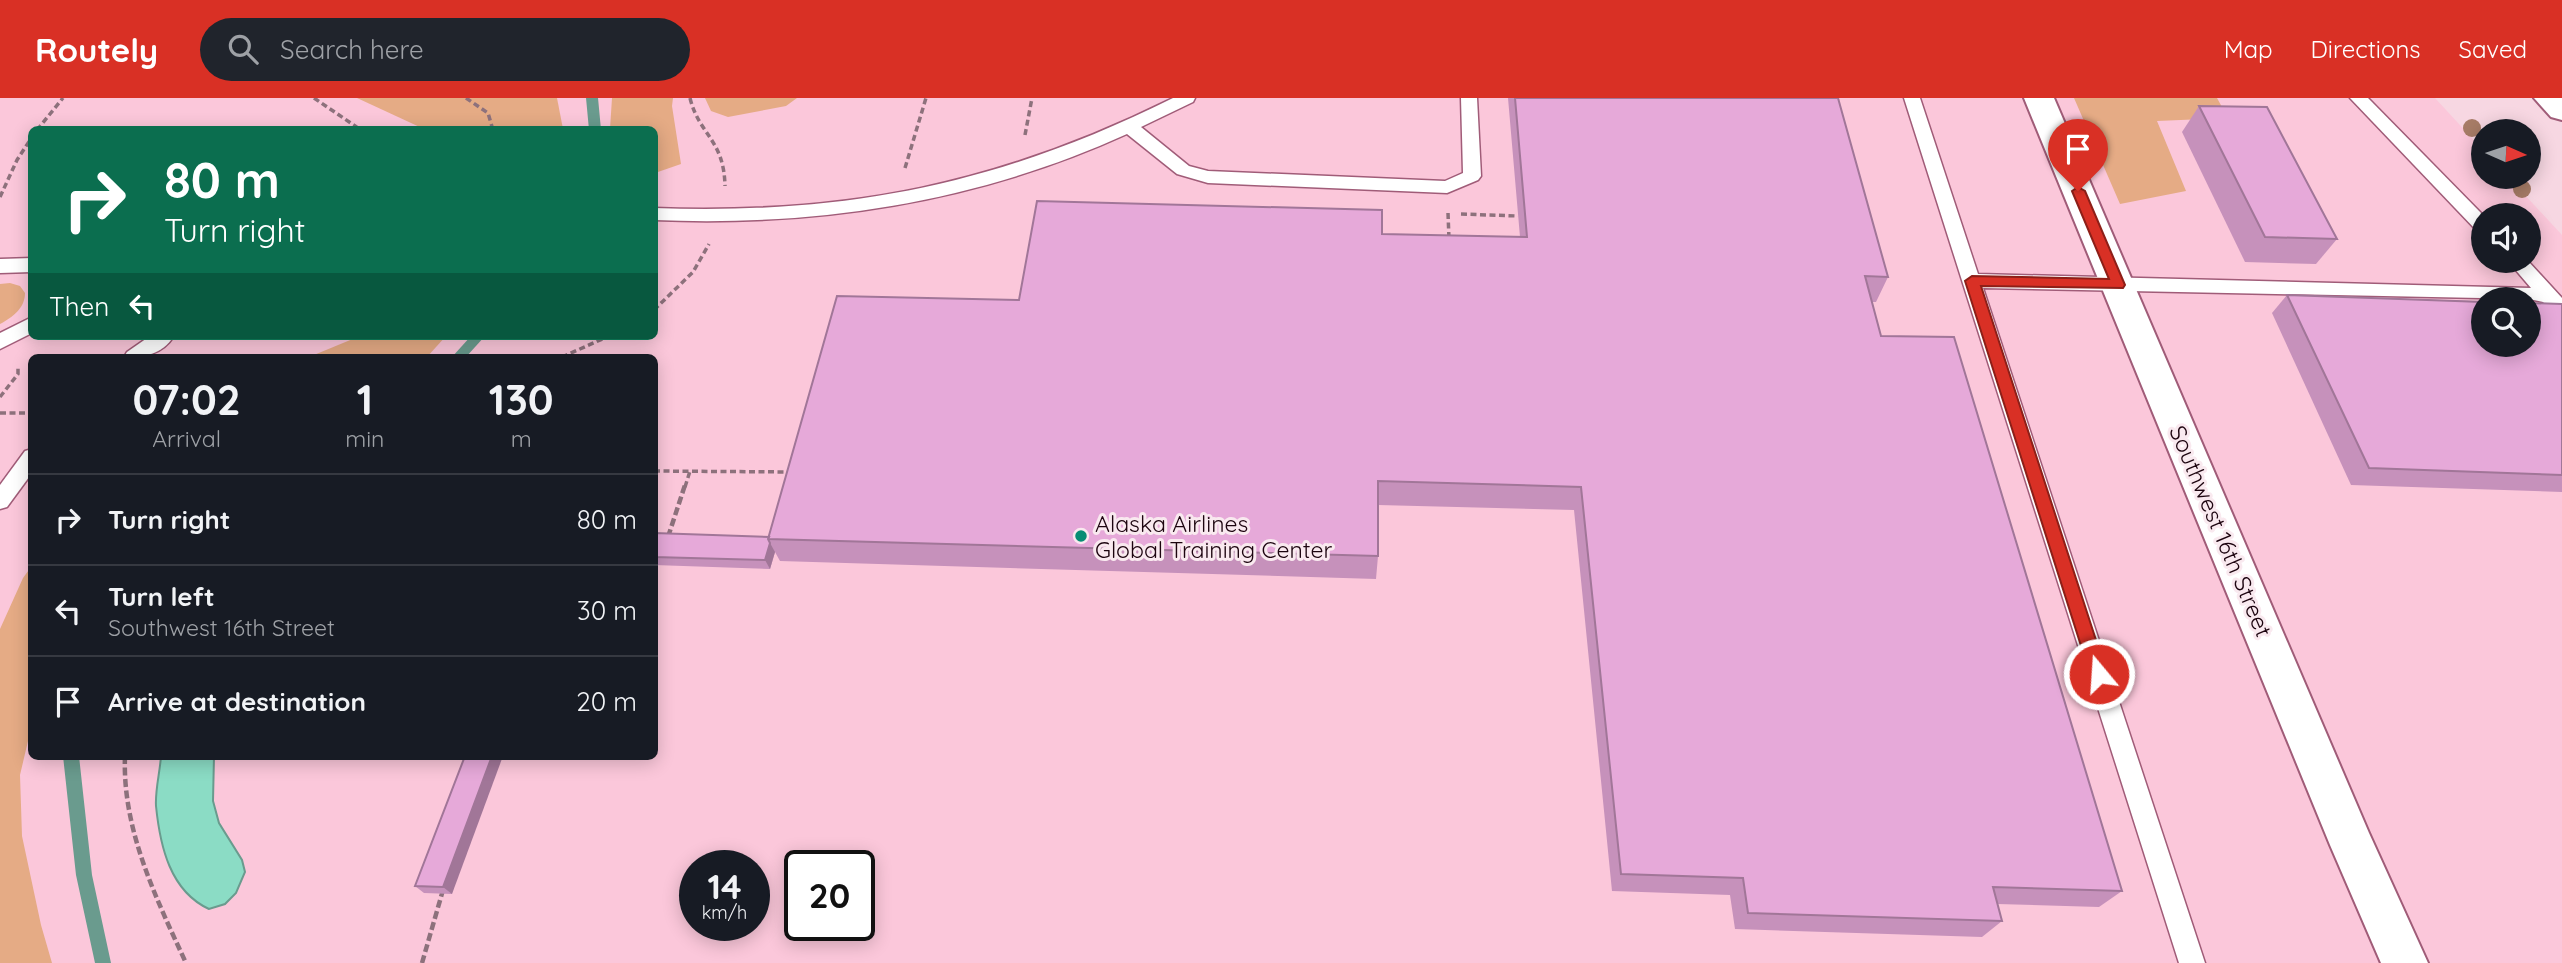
<!DOCTYPE html>
<style>
body{margin:0;font-family:Quicksand,sans-serif;background:#20242c;color:#f1f3f6;height:100vh;display:flex;flex-direction:column;font-size:26px;white-space:nowrap}
*{box-sizing:border-box;margin:0}
p{font-size:23px;color:#9ea1a6}
.icon{flex:none;width:38px;height:38px;fill:none;stroke:currentColor;stroke-width:2;stroke-linecap:round;stroke-linejoin:round}
.map{position:relative;flex:1;overflow:hidden}
.details{position:absolute;left:28px;top:256px;width:630px;height:406px;display:flex;flex-direction:column;background:#171b24;border-radius:10px;box-shadow:0 4px 18px #0003}
.details>*{flex:none}
.guide{position:absolute;left:28px;top:28px;width:630px;height:214px;border-radius:10px;box-shadow:0 4px 18px #0003;background:#0b6e4f;color:#fff;overflow:hidden}
.needle{width:46px;rotate:93deg}
.controls{position:absolute;left:2471px;top:21px;display:grid;gap:14px}
.controls a{display:grid;place-items:center;width:70px;height:70px;border-radius:50%;background:#171b24;box-shadow:0 4px 18px #0003;font-size:35px}
.speed{position:absolute;left:679px;top:752px;display:flex;gap:14px;font-size:35px;font-weight:700;text-align:center}
.speed>*{display:grid;place-content:center;width:91px;height:91px;border-radius:50%;background:#171b24;box-shadow:0 4px 18px #0003;line-height:1}
.speed small{font-size:18px;font-weight:400}
.speed .limit{border:4px solid #111;border-radius:10px;background:#fff;color:#111}
.pin{position:absolute;display:grid;place-items:center;width:60px;height:60px;color:#fff;margin:-72px -30px;border-radius:50% 50% 50% 0;rotate:-45deg;box-shadow:0 0 7px #0007}
.pin .icon{rotate:45deg}
.me{position:absolute;width:77px;margin:-38px;rotate:342deg;stroke-linejoin:round;filter:drop-shadow(0 0 5px #0008)}
.turn{display:flex;align-items:center;gap:24px;height:147px;padding:0 21px;font-size:32px}
.turn .icon{width:91px;height:91px;stroke-width:2.5}
.turn b{display:block;font-size:49px;line-height:60px}
.then{display:flex;align-items:center;height:66px;padding:0 21px;background:#0003;gap:14px;font-size:26px}
.eta{display:flex;justify-content:space-evenly;align-items:center;height:119px;text-align:center}
.eta b{font-size:42px;font-weight:800;line-height:49px}
ul{padding:0;list-style:none}
li{display:flex;align-items:center;gap:21px;height:91px;padding:0 21px;border-top:2px solid #363941}
li div{flex:1}
li b{display:block;font-size:26px}
li em{font-style:normal}
header{display:flex;align-items:center;gap:42px;box-sizing:border-box;height:98px;padding:0 35px;background:#d93025;color:#fff}
header strong{font-size:33px}
nav{display:flex;gap:38px;margin-inline-start:auto;font-size:24px}
.search{width:490px;height:63px;background:#20242c;display:flex;align-items:center;gap:18px;box-sizing:border-box;padding:0 24px;border-radius:38px;color:#9ea1a6;font-size:26px}
.map>svg:first-child{display:block}
.built{fill:#fbc7da;fill-rule:evenodd}
.green{fill:#e5ab85}
.water{fill:#8bdcc5;stroke:#6a9b8e;stroke-width:2}
.lines{fill:none;stroke-linecap:round;stroke-linejoin:round}
.stream{fill:#6a9b8e;fill-rule:evenodd}
.lane-casing{stroke:#a05c78;stroke-width:3}
.secondary-casing{stroke:#a05c78;stroke-width:4}
.highway-casing{stroke:#a05c78;stroke-width:4}
.path-far1{stroke:#8d717c;stroke-width:3.5;stroke-dasharray:6 3.5;stroke-linecap:butt}
.path{stroke:#8d717c;stroke-width:4.5;stroke-dasharray:8 3.5;stroke-linecap:butt}
.lane{fill:#fff;fill-rule:evenodd}
.secondary{fill:#fff;fill-rule:evenodd}
.highway{fill:#fff;fill-rule:evenodd}
.tree{fill:#a77c67}
.wall{fill:#c691bb}
.shaded-wall{fill:#a17698}
.building{fill:#e6a9d9;stroke:#a17698;stroke-width:2}
.route{fill:#d93025;stroke:#8d1f18;stroke-width:2}
.poi-dot{fill:#068d74;stroke:#f9e9ef;stroke-width:2.5}
.labels{text-anchor:middle;dominant-baseline:central;stroke-width:6;stroke-linejoin:round;paint-order:stroke}
.poi-label{font-size:23px;fill:#1c040f;stroke:#f9e9ef;text-anchor:start}
.street-label{font-size:23px;fill:#1c040f;stroke:#f9e9ef}
</style>
<header>
<strong>Routely</strong>
<div class="search"><svg class="icon" aria-label="search" viewBox="0 0 24 24"><circle cx="10" cy="10" r="6"/><path d="M15 15l6 6"/></svg>Search here</div>
<nav><a>Map</a><a>Directions</a><a>Saved</a></nav>
</header>
<div class="map">
<svg width="2562" height="865" viewBox="0 0 2562 865">
<rect width="100%" height="100%" fill="#f7d7e2"/>
<path class="built" d="M0,0H2435L2483,52V79H2508L2562,137V865H0ZM32,32H654V238H32ZM2483,117H2529V163H2483ZM2483,201H2529V247H2483ZM32,259H654V658H32ZM695,768H754V828H695ZM800,768H859V828H800Z"/>
<g class="green">
<polygon points="357,0 557,0 563,31 424,31"/>
<polygon points="612,0 673,0 672,8 681,66 655,75 654,32 610,31"/>
<polygon points="705,0 797,0 786,8 728,19 711,13"/>
<polygon points="2074,0 2217,0 2228,20 2157,23 2186,93 2120,106"/>
<path d="M10,185L20,188L25,195C25,210 13,219 0,226V186Z"/>
<polygon points="360,238 446,238 427,259 309,259"/>
<polygon points="31,469 32,626 20,677 22,738 41,827 52,865 0,865 0,531 23,480"/>
</g>
<path class="water" d="M161,658H214L213,703L219,725L242,762L245,774L236,795L225,806L209,811C170,793 160,748 156,708C155,692 160,674 161,658Z"/>
<g class="lines">
<g class="stream">
<polygon points="586,0 598,0 601,32 589,32"/>
<polygon points="471,238 485,238 466,259 452,259"/>
<polygon points="63,658 79,658 92,777 111,865 95,865 76,777"/>
</g>
<defs>
<g id="lane">
<path d="M1173,0H1195L1193,4L1141,29L1189,68L1208,73L1445,83L1463,75L1461,0H1477L1481,78L1478,82L1447,95L1208,85L1177,76L1127,36C978,104 818,129 654,122V110C848,117 1000,86 1173,0Z"/>
<polygon points="1904,0 1920,0 1978,176 2531,190 2508,163 2528,163 2562,200 2562,219 2555,217 2543,204 2529,201 1983,190 2205,865 2179,865"/>
<polygon points="2350,0 2368,0 2483,117 2483,134 2477,133"/>
<polygon points="32,160 32,174 0,175 0,161"/>
<polygon points="32,219 32,235 0,251 0,235"/>
<path d="M150,238H174C162,257 144,259 124,259L127,254Z"/>
<polygon points="32,351 32,375 7,409 0,411 0,387 25,353"/>
</g>
<polygon id="secondary" points="2024,0 2054,0 2369,735 2428,865 2381,865 2330,747"/>
<polygon id="highway" points="2534,0 2562,0 2562,22 2551,19"/>
</defs>
<use href="#lane" class="lane-casing"/>
<use href="#secondary" class="secondary-casing"/>
<use href="#highway" class="highway-casing"/>
<g class="path-far1">
<polyline points="314,0 361,32"/>
<polyline points="466,0 488,15 493,32"/>
<path d="M690,0C699,37 724,41 725,88"/>
<polyline points="37,32 63,0"/>
<polyline points="1025,37 1032,0"/>
<polyline points="905,70 926,0"/>
<polyline points="0,99 17,62 32,39"/>
<polyline points="1448,115 1449,141"/>
<polyline points="1461,116 1518,118"/>
<polyline points="654,212 693,174 709,146"/>
<polyline points="562,259 609,238"/>
<polyline points="0,299 18,276 18,268"/>
<polyline points="0,315 32,315"/>
<polyline points="654,373 793,374"/>
<polyline points="685,389 690,373"/>
</g>
<g class="path">
<polyline points="668,439 685,387"/>
<path d="M125,658C122,731 156,800 186,865"/>
<polyline points="422,865 443,792"/>
</g>
<use href="#lane" class="lane"/>
<use href="#secondary" class="secondary"/>
<use href="#highway" class="highway"/>
</g>
<g class="tree">
<circle cx="2472" cy="30" r="9"/>
<circle cx="2522" cy="91" r="9"/>
</g>
<g class="wall">
<polygon points="1508,0 1838,0 1888,179 1876,204 1872,204 1881,238 2122,793 2099,809 1997,806 2002,823 1982,839 1735,831 1730,797 1612,793 1574,412 1378,407 1378,458 1376,481 780,463 775,454 770,471 654,467 654,435 769,439 1019,202 1382,136 1520,139"/>
<polygon points="2199,8 2337,141 2316,166 2245,164 2182,34"/>
<polygon points="2287,197 2562,206 2562,394 2351,387 2272,215"/>
<polygon points="465,658 452,796 424,795 415,788"/>
</g>
<g class="shaded-wall">
<polygon points="770,445 775,454 770,471 765,462"/>
<polygon points="492,658 503,658 452,796 443,789"/>
</g>
<g class="building">
<polygon points="1515,0 1838,0 1888,179 1865,178 1881,238 1954,239 2122,793 1993,789 2002,823 1748,815 1743,780 1621,776 1581,389 1378,383 1378,458 768,441 837,198 1019,202 1037,103 1382,112 1382,136 1527,139"/>
<polygon points="2199,8 2267,9 2337,141 2265,139"/>
<polygon points="2287,197 2483,204 2483,247 2529,247 2529,205 2562,206 2562,377 2369,370"/>
<polygon points="654,435 769,439 768,441 770,445 765,462 654,459"/>
<polygon points="465,658 492,658 443,789 415,788"/>
</g>
<polygon class="route" points="2078,89 2085,93 2125,187 2123,190 1981,188 2107,576 2105,582 2099,584 2093,582 2090,576 1965,183 1972,178 2109,181 2072,93"/>
<circle class="poi-dot" cx="1081" cy="438" r="7"/>
<g class="labels">
<g class="poi-label">
<text x="1095" y="425">Alaska Airlines<tspan x="1095" dy="26">Global Training Center</tspan></text>
</g>
<g class="street-label">
<text transform="translate(2221 433) rotate(67)">Southwest 16th Street</text>
</g>
</g>
</svg>
<div class="controls">
<a><svg class="needle" viewBox="-14 -14 28 28"><path d="M0-13l5 13h-10z" fill="#e53935"/><path d="M0 13l5-13h-10z" fill="#9ea1a6"/></svg></a>
<a><svg class="icon" aria-label="sound" viewBox="0 0 24 24"><path d="M4 9h4l5-4v14l-5-4H4zM17 9q2 3 0 6"/></svg></a>
<a><svg class="icon" aria-label="search" viewBox="0 0 24 24"><circle cx="10" cy="10" r="6"/><path d="M15 15l6 6"/></svg></a>
</div>
<div class="speed"><div>14<small>km/h</small></div><div class="limit">20</div></div>
<div class="pin" style="left:2078px;top:93px;background:#d93025"><svg class="icon" aria-label="arrive" viewBox="0 0 24 24"><path d="M6 21V4h12l-3 4 3 4H6"/></svg></div>
<svg class="me" style="left:2099px;top:576px" viewBox="-20 -20 40 40"><circle r="17" fill="#d93025" stroke="#fff" stroke-width="3"/><path d="M0-11L8 9 0 5-8 9z" fill="#fff"/></svg>
<div class="guide">
<div class="turn"><svg class="icon" aria-label="right" viewBox="0 0 24 24"><path d="M7 20v-9h11M14 6l5 5-5 5"/></svg><div><b>80 m</b>Turn right</div></div>
<div class="then">Then<svg class="icon" aria-label="left" viewBox="0 0 24 24"><path d="M17 20v-9H6M10 6l-5 5 5 5"/></svg></div>
</div>
<section class="details">
<div class="eta">
<div><b>07:02</b><p>Arrival</p></div>
<div><b>1</b><p>min</p></div>
<div><b>130</b><p>m</p></div>
</div>
<ul>
<li><svg class="icon" aria-label="right" viewBox="0 0 24 24"><path d="M7 20v-9h11M14 6l5 5-5 5"/></svg><div><b>Turn right</b></div><em>80 m</em></li>
<li><svg class="icon" aria-label="left" viewBox="0 0 24 24"><path d="M17 20v-9H6M10 6l-5 5 5 5"/></svg><div><b>Turn left</b><p>Southwest 16th Street</p></div><em>30 m</em></li>
<li><svg class="icon" aria-label="arrive" viewBox="0 0 24 24"><path d="M6 21V4h12l-3 4 3 4H6"/></svg><div><b>Arrive at destination</b></div><em>20 m</em></li>
</ul>
</section>
</div>
